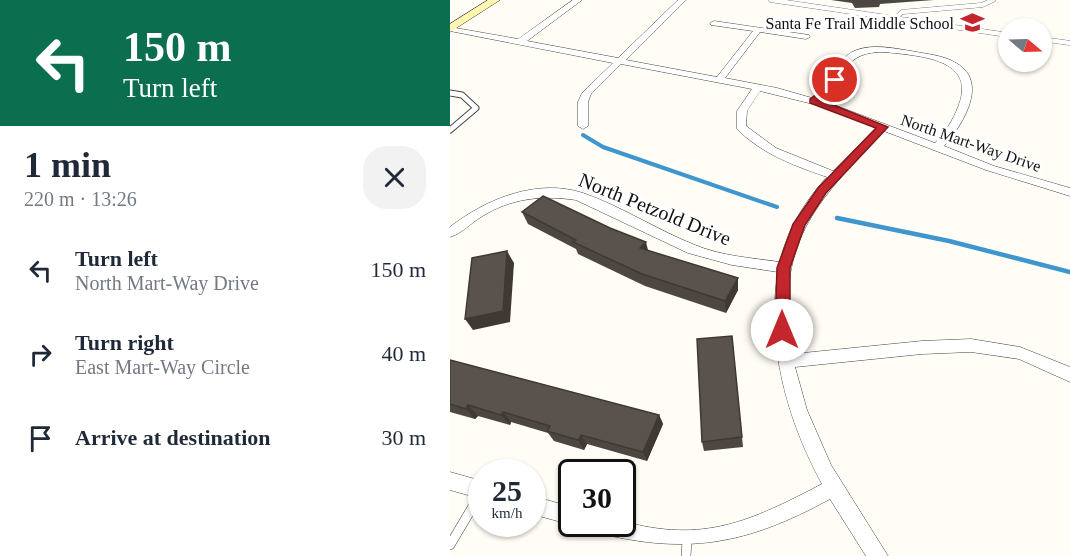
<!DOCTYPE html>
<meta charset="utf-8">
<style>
body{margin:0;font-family:"Times New Roman",serif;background:#f2f2f3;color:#1f2937;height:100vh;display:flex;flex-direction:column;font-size:22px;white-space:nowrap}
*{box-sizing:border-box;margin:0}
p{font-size:20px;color:#747a83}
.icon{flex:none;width:33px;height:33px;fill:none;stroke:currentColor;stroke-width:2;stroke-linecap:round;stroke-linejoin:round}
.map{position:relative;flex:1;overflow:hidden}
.drawer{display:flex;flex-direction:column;background:#fff;width:450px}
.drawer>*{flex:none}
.banner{background:#0b6e4f;color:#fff;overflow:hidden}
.needle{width:39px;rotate:109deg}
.fabs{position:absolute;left:548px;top:18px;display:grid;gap:12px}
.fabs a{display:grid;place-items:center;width:54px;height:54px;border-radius:50%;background:#fff;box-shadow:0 2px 4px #0004;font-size:30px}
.speed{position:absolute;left:18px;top:459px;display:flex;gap:12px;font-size:30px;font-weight:700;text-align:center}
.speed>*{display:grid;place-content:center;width:78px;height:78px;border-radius:50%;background:#fff;box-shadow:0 2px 4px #0004;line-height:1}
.speed small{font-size:15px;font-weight:400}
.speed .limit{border:3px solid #111;border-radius:9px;background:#fff;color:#111}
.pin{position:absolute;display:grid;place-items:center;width:51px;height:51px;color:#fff;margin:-26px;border:3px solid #fff;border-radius:50%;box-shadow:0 2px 6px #0007}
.me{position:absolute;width:66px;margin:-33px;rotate:0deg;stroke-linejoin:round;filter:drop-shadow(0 0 4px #0008)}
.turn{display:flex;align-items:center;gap:21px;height:126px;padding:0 24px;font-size:27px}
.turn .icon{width:78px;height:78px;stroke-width:2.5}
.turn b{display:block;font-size:42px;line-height:51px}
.round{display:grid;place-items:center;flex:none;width:63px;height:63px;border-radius:24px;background:#f2f2f3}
.head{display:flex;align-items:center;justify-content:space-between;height:102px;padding:0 24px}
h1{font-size:36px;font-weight:700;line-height:45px}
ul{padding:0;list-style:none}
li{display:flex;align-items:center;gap:18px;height:84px;padding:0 24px}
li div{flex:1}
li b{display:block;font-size:22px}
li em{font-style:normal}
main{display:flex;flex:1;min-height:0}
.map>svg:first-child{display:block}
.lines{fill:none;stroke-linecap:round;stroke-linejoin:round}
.stream-far1{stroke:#3f96cf;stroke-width:4}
.stream{stroke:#3f96cf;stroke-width:4.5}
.lane-far2-casing{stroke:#444;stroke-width:5}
.lane-far1-casing{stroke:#444;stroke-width:7}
.lane-casing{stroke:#444;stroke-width:10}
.street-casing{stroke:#444;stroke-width:1}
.secondary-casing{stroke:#333;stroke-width:1}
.lane-far2{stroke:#fff;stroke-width:4.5}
.lane-far1{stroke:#fff;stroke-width:5}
.lane{stroke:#fff;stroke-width:9}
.street{fill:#fff;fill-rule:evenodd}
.secondary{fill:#fff6b0;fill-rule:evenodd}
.wall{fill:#4d4742}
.shaded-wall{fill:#3f3936}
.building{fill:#5a524d;stroke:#3f3936;stroke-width:1.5}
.route{fill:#c4262e;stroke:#7f191e;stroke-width:1.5}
.labels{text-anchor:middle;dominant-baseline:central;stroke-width:6;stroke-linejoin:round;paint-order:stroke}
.far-poi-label{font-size:16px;fill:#111;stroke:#fff;text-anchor:end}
.far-street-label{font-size:16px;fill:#111;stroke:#fff}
.street-label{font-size:20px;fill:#111;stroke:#fff}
</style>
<main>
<section class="drawer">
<div class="banner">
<div class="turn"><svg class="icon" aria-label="left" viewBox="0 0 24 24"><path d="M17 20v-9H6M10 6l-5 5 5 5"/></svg><div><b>150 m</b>Turn left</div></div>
</div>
<div class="head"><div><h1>1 min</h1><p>220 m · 13:26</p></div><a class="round"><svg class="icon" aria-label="close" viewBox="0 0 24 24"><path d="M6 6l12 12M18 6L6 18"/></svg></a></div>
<ul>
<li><svg class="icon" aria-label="left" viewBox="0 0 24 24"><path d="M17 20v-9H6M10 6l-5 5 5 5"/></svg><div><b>Turn left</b><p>North Mart-Way Drive</p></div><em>150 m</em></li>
<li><svg class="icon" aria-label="right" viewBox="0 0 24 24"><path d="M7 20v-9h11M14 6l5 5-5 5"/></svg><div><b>Turn right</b><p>East Mart-Way Circle</p></div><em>40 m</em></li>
<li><svg class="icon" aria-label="arrive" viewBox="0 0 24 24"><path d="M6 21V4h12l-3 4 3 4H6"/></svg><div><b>Arrive at destination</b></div><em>30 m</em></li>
</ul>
</section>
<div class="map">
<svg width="620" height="556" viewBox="0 0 620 556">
<rect width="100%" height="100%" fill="#fffdf5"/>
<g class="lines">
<polyline class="stream-far1" points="133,135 153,147 327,207"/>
<polyline class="stream" points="387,218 499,241 620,272"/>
<defs>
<g id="lane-far2">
<polyline points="321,0 558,35"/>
<polyline points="445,19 452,12 532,5 543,0"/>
<polyline points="591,39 620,43"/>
<polyline points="0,93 6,94"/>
</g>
<polyline id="lane-far1" points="0,93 12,95 26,108 0,130"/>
<g id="lane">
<polyline points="0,545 32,491"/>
<polyline points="236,556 237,541"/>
</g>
<g id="street">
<path d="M123,0H132L77,41L168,58L228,0H236L176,60L267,77L303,31L261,25L260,23L264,21L359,35L360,37L356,39L310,32L275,78L327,88L362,98C376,86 387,60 402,52C420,43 442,48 461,51C476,54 493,55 506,63C540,82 512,126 494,146L544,166L620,188V196L536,170L434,131C365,204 323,243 343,354L472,341L521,339L570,347L620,367V382L569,359L521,352L472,354L345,367L357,410L381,465L438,556H416L380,499C296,545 235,556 141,531L139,524H172V521C254,544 301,521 372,484C337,420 316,344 328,272L282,265L238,253L126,200C92,195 61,198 31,217C21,223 11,234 0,237V227C36,199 87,178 133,193C171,206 207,230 245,245C271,256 302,258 330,262C337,230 355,201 377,177C345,166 312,154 287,129V111L302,89L171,64L141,94L138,102V126L133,129L128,126V102L132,93L163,63L0,31V27L68,39ZM435,52C469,56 528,58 508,107C503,120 495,133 485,143L371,100C397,77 392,51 435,52ZM310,91L371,106L426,128L383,171L326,148L296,126L297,111Z"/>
<polygon points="0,472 32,481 32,499 0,490"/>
<polygon points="82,496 122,507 122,524 126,524 122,525 82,514"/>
</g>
<polygon id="secondary" points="38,0 50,0 0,32 0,24"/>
</defs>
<use href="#lane-far2" class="lane-far2-casing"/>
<use href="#lane-far1" class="lane-far1-casing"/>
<use href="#lane" class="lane-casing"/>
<use href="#street" class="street-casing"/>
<use href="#secondary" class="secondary-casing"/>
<use href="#lane-far2" class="lane-far2"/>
<use href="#lane-far1" class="lane-far1"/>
<use href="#lane" class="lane"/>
<use href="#street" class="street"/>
<use href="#secondary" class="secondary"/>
</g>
<g class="wall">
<polygon points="381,0 484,0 430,4 429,7 405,8 402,3"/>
<polygon points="72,212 288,278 288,290 276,313 195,286 128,254 126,249 78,224"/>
<polygon points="282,336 293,447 254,451 252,442"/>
<polygon points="0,360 209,415 213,424 197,461 137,444 134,450 104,441 98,433 61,422 60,425 28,416 25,419 0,412"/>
</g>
<g class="shaded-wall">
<polygon points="196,242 199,254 190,248"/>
<polygon points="57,251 64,263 60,322 23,330 15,319"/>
<polygon points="288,278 288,290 276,313 275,301"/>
<polygon points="18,405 28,416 25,419 16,409"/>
<polygon points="53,412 61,422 60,425 51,415"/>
<polygon points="209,415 213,424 197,461 193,452"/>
<polygon points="131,435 137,444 134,450 128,440"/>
</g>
<g class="building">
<polygon points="93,196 160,228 196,242 190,248 288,278 275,301 192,274 123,242 126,240 72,212"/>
<polygon points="57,251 53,311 15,319 22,258"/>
<polygon points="282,336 292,437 252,442 247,339"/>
<polygon points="0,360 209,415 193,452 131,435 128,440 97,431 100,426 53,412 51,415 18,405 16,409 0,404"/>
</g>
<polygon class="route" points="382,78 390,80 380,94 371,100 438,127 376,193 355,225 340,268 340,330 337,335 332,337 327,335 325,330 327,268 343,224 368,188 426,128 360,103 360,99 373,89"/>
<defs>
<symbol id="school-bare" viewBox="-9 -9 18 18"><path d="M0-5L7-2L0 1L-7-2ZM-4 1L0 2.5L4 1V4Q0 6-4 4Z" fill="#c4262e" stroke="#fff" stroke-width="2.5" paint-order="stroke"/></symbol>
</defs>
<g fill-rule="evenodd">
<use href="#school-bare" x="506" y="6" width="33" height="33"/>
</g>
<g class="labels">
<g class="far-poi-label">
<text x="504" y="23">Santa Fe Trail Middle School</text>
</g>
<g class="far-street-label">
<text transform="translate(521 143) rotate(19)">North Mart-Way Drive</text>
</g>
<g class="street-label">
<text transform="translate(205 209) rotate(22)">North Petzold Drive</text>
</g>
</g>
</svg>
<div class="fabs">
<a><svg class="needle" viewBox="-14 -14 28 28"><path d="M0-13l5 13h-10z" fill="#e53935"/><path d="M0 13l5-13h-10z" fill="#747a83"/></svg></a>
</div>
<div class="speed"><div>25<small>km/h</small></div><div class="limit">30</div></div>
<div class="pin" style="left:385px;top:80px;background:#d93025"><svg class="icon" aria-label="arrive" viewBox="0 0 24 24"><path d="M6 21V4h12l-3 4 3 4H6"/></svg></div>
<svg class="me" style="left:332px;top:330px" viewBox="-20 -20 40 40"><circle r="19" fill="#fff"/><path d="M0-13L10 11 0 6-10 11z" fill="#c4262e"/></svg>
</div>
</main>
